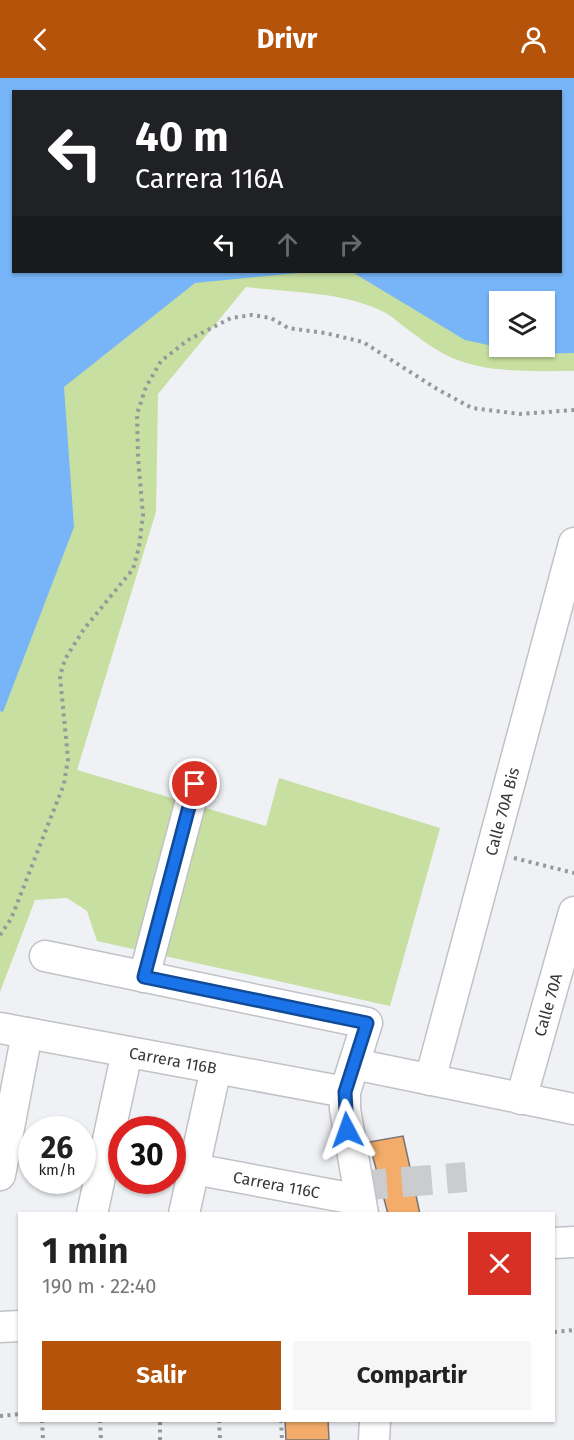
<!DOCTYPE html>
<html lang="es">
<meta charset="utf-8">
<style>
body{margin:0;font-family:"Fira Sans",sans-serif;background:#f6f6f6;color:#222;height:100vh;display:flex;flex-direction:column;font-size:22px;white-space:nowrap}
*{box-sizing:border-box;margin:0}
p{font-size:20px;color:#767676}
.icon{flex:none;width:33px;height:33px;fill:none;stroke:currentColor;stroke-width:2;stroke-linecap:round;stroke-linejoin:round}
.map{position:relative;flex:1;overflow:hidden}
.details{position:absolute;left:18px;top:1134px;width:537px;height:210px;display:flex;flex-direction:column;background:#fff;border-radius:0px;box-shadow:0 2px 4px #0004}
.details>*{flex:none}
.banner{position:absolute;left:12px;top:12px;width:550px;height:183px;border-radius:0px;box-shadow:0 2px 4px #0004;background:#202124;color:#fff;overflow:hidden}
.fabs{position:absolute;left:489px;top:213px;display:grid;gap:12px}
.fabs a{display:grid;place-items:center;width:66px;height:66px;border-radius:0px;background:#fff;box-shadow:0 2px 4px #0004;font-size:30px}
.speed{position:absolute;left:18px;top:1038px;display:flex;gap:12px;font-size:30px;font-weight:700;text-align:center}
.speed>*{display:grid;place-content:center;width:78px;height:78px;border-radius:50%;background:#fff;box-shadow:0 2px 4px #0004;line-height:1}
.speed small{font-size:15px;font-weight:400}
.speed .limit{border:9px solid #d22;background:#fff;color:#111}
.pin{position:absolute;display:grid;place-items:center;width:51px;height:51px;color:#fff;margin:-26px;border:3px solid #fff;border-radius:50%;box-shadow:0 2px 6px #0007}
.me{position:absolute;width:66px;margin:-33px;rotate:356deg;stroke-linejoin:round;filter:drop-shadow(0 0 4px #0008)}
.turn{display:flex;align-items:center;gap:21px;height:126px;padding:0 24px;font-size:27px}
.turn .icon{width:78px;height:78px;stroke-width:2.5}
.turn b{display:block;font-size:42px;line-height:51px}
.lanes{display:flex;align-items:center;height:57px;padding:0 24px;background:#0003;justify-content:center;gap:30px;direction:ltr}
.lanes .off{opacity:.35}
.round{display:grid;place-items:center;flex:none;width:63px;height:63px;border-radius:0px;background:#f6f6f6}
.headline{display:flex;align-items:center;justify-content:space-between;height:102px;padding:0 24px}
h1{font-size:36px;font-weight:700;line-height:45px}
.button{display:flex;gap:12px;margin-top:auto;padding:12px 24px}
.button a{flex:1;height:69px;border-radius:0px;background:#b45309;color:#fff;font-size:24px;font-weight:700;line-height:69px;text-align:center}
.button a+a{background:#f6f6f6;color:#222}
header{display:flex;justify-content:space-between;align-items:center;height:78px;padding:0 24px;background:#b45309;color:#fff;font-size:27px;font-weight:700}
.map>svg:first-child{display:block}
.green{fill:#c7dfa0;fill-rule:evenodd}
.water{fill:#77b5f8;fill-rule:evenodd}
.building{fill:#f3ac6a;stroke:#787472;stroke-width:1.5}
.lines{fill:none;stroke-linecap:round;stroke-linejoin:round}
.minor-tunnel{stroke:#cacccf;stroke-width:30;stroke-dasharray:30 15;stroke-linecap:butt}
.minor-casing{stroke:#c1c2c6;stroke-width:33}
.path{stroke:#97989b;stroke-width:4;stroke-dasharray:3 4.5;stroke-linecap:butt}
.minor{stroke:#fff;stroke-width:30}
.route-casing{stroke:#114b97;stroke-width:15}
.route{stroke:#1a73e8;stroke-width:10}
.labels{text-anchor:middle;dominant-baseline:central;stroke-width:4.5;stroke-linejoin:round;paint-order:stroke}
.street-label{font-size:16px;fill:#353637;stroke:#fff}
</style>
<header><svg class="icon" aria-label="back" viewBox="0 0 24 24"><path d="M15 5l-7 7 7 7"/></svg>Drivr<svg class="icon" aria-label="person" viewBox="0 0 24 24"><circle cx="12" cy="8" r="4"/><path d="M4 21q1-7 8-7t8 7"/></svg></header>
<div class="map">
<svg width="574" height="1362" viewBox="0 0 574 1362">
<rect width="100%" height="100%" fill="#eff1f5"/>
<path class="green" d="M0,0H574V293C533,293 486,296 448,278C434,271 419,260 406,250C399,245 392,238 384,234C342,213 292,215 246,209L158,316L156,434L77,692L266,748L279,700L440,750L390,928L97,863L87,833L67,820L35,822L0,914ZM14,14H561V194H14ZM500,224H544V268H500Z"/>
<path class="water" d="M0,0H574V275L530,276L465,262L352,194H561V14H14V194H308L195,205L64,309L74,449L3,634L0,633ZM500,224H544V268H500Z"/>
<g class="building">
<polygon points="403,1058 413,1103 420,1136 388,1136 369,1064"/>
<polygon points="285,1342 328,1342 329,1362 286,1362"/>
</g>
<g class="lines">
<polyline class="minor-tunnel" points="357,1108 466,1099"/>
<defs>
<g id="minor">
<polyline points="45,878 367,945 345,1014 345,1031 363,1136"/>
<polyline points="144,899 195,707"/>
<path id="s1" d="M0,950L345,1014"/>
<polyline points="354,986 574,1031"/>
<path id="s2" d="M430,1002L574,465"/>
<path id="s3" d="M521,1021L574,834"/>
<path id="s4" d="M194,1091L360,1122"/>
<polyline points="0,1097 27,955"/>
<polyline points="92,1136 127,974"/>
<polyline points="184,1136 216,990"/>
<polyline points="554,1165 574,1164"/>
<polyline points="0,1249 20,1248"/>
<polyline points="374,1362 375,1342"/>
</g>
</defs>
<use href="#minor" class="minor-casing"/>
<g class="path">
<polyline points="514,780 574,795"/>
<polyline points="0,857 11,841 64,706 68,681 60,598 65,581 84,551 133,491 139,469 143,437 138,379 137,336 146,309 161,283 188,262 231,240 252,237 271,240 288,250 325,255 363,264 437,311 472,330 520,336 574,332"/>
<polyline points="554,1254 574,1252"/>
<polyline points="0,1338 20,1336"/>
<polyline points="42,1342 43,1362"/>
<polyline points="100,1342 101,1362"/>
<polyline points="219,1342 220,1362"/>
<polyline points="281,1342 282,1362"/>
<polyline points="160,1362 160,1342"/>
</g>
<use href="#minor" class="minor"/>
</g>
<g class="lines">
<defs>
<polyline id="route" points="195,706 144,899 367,945 345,1014 347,1052"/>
</defs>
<use href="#route" class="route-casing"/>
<use href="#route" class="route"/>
</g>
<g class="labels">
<g class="street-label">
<text stroke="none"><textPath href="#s2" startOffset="278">Calle 70A Bis</textPath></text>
<text stroke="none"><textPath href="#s3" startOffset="98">Calle 70A</textPath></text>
<text stroke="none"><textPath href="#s1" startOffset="176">Carrera 116B</textPath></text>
<text stroke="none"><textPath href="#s4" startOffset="84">Carrera 116C</textPath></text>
</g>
</g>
</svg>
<div class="fabs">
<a><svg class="icon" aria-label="layers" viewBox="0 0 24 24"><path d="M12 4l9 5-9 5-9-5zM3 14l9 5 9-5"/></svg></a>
</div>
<div class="speed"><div>26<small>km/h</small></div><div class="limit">30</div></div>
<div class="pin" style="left:195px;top:706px;background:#d93025"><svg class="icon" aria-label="arrive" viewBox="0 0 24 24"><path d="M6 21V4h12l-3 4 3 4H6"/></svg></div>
<svg class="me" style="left:347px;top:1052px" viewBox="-20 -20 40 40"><path d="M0-17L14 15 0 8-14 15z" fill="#1a73e8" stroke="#fff" stroke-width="4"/></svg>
<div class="banner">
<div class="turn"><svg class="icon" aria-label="left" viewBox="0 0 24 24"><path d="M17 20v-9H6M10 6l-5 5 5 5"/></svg><div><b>40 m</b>Carrera 116A</div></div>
<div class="lanes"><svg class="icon" aria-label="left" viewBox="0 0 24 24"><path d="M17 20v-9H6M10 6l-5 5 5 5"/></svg><svg class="icon off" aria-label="ahead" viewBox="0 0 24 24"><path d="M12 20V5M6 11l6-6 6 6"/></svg><svg class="icon off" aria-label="right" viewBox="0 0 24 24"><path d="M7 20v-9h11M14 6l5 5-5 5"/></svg></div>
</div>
<section class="details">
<div class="headline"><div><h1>1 min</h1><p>190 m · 22:40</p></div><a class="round" style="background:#d93025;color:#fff"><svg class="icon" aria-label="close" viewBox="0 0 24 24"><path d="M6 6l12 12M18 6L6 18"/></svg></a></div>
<div class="button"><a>Salir</a><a>Compartir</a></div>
</section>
</div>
